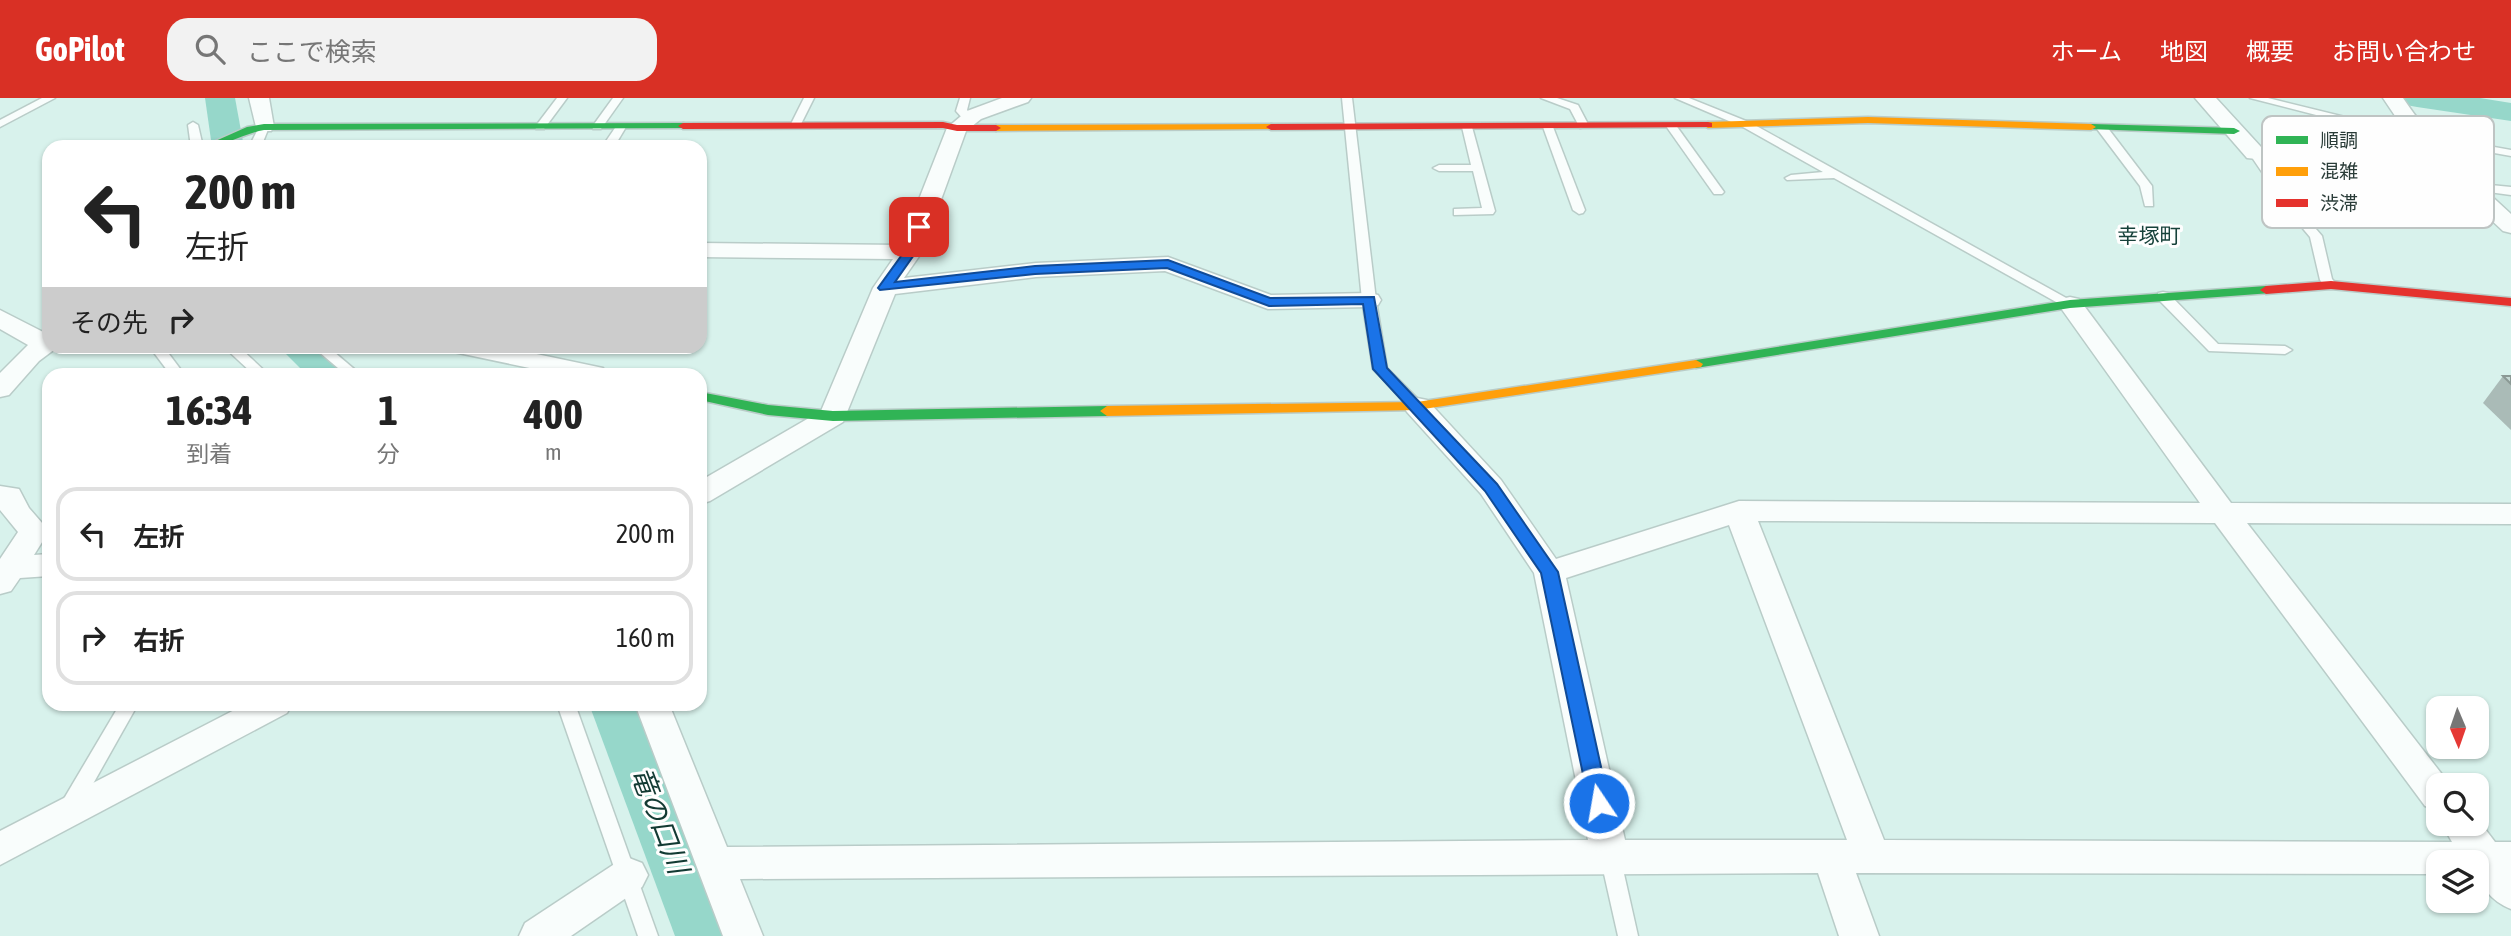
<!DOCTYPE html>
<html lang="ja">
<meta charset="utf-8">
<style>
body{margin:0;font-family:"Asap Condensed","Noto Sans JP",sans-serif;background:#f2f2f2;color:#222;height:100vh;display:flex;flex-direction:column;font-size:26px;white-space:nowrap}
*{box-sizing:border-box;margin:0}
p{font-size:23px;color:#767676}
.icon{flex:none;width:38px;height:38px;fill:none;stroke:currentColor;stroke-width:2;stroke-linecap:round;stroke-linejoin:round}
.map{position:relative;flex:1;overflow:hidden}
.details{position:absolute;left:42px;top:270px;width:665px;height:343px;display:flex;flex-direction:column;background:#fff;border-radius:21px;box-shadow:0 2px 5px #0004}
.details>*{flex:none}
.top-card{position:absolute;left:42px;top:42px;width:665px;height:214px;border-radius:21px;box-shadow:0 2px 5px #0004;background:#fff;color:#222;overflow:hidden}
.needle{width:46px;rotate:178deg}
.fabs{position:absolute;left:2426px;top:598px;display:grid;gap:14px}
.fabs a{display:grid;place-items:center;width:63px;height:63px;border-radius:14px;background:#fff;box-shadow:0 2px 5px #0004;font-size:35px}
.pin{position:absolute;display:grid;place-items:center;width:60px;height:60px;color:#fff;margin:-30px;border-radius:14px;box-shadow:0 4px 10px #0006}
.me{position:absolute;width:77px;margin:-38px;rotate:348deg;stroke-linejoin:round;filter:drop-shadow(0 0 5px #0008)}
.turn{display:flex;align-items:center;gap:24px;height:147px;padding:0 28px;font-size:32px}
.turn .icon{width:91px;height:91px;stroke-width:2.5}
.turn b{display:block;font-size:49px;line-height:60px}
.then{display:flex;align-items:center;height:66px;padding:0 28px;background:#0003;gap:14px;font-size:26px}
.eta{display:flex;justify-content:space-evenly;align-items:center;height:119px;text-align:center}
.eta b{font-size:42px;font-weight:700;line-height:49px}
ul{padding:0;list-style:none}
li{display:flex;align-items:center;gap:21px;height:94px;margin:0 14px 10px;padding:0 14px;border:4px solid #e0e0e0;border-radius:21px}
li div{flex:1}
li b{display:block;font-size:26px}
li em{font-style:normal}
header{display:flex;align-items:center;gap:42px;box-sizing:border-box;height:98px;padding:0 35px;background:#d93025;color:#fff}
header strong{font-size:33px}
nav{display:flex;gap:38px;margin-inline-start:auto;font-size:24px}
.search{width:490px;height:63px;background:#f2f2f2;display:flex;align-items:center;gap:18px;box-sizing:border-box;padding:0 24px;border-radius:21px;color:#767676;font-size:26px}
.map>svg:first-child{display:block}
.lines{fill:none;stroke-linecap:round;stroke-linejoin:round}
.river{fill:#96d7ca;fill-rule:evenodd}
.lane-casing{stroke:#b9ccc8;stroke-width:3}
.street-casing{stroke:#b9ccc8;stroke-width:3}
.fast-casing{stroke:#b9ccc8;stroke-width:3}
.slow-casing{stroke:#b9ccc8;stroke-width:3}
.jam-casing{stroke:#b9ccc8;stroke-width:3}
.lane{fill:#f9fdfc;fill-rule:evenodd}
.street{fill:#f9fdfc;fill-rule:evenodd}
.fast{fill:#30b455;fill-rule:evenodd}
.slow{fill:#ff9f0a;fill-rule:evenodd}
.jam{fill:#e5322d;fill-rule:evenodd}
.wall{fill:#aabbb7}
.building{fill:#c6dad5;stroke:#8b9995;stroke-width:2}
.route{fill:#1a73e8;stroke:#114b97;stroke-width:2}
.labels{text-anchor:middle;dominant-baseline:central;stroke-width:6;stroke-linejoin:round;paint-order:stroke}
.far-quarter-label{font-size:21px;fill:#16413a;stroke:#fefefe}
.near-water-label{font-size:28px;font-style:italic;fill:#123a33;stroke:#fefefe}
.key{fill:#fefefe;stroke:#bec4c3;stroke-width:2}
.key-label{font-size:19px;fill:#2a3c38}
</style>
<header>
<strong>GoPilot</strong>
<div class="search"><svg class="icon" aria-label="search" viewBox="0 0 24 24"><circle cx="10" cy="10" r="6"/><path d="M15 15l6 6"/></svg>ここで検索</div>
<nav><a>ホーム</a><a>地図</a><a>概要</a><a>お問い合わせ</a></nav>
</header>
<div class="map">
<svg width="2511" height="838" viewBox="0 0 2511 838">
<rect width="100%" height="100%" fill="#d8f2ec"/>
<g class="lines">
<g class="river">
<polygon points="205,0 235,0 244,49 212,49"/>
<polygon points="2402,0 2480,0 2511,5 2511,23 2417,9 2406,7"/>
<path d="M278,248C312,248 328,244 350,276H306Z"/>
<polygon points="589,606 641,606 735,838 675,838"/>
</g>
<defs>
<g id="lane">
<polygon points="42,0 55,0 0,29 0,22"/>
<polygon points="557,0 567,0 544,31 536,31 535,29"/>
<polygon points="613,0 623,0 601,31 593,31 592,29"/>
<polygon points="804,0 814,0 799,30 791,30 790,28"/>
<polygon points="960,0 970,0 967,12 973,20 972,22 964,22 956,13"/>
<polygon points="1342,0 1352,0 1376,202 1387,270 1422,305 1424,308 1417,312 1412,311 1373,271 1362,202"/>
<polygon points="1541,0 1557,0 1578,7 1589,28 1580,30 1570,11"/>
<polygon points="1675,0 1689,0 1751,25 2077,206 2070,210 2065,209 1834,80 1787,82 1785,80 1791,77 1823,74 1743,29"/>
<polygon points="2250,0 2268,0 2394,31 2511,52 2511,58 2394,37"/>
<polygon points="193,24 198,27 203,49 191,49 188,27"/>
<polygon points="264,26 269,29 261,49 249,49 259,29"/>
<polygon points="621,26 626,29 614,49 602,49 617,27"/>
<polygon points="1467,26 1472,29 1495,113 1493,116 1454,117 1454,111 1482,110 1473,73 1439,73 1433,70 1439,67 1471,67 1462,29"/>
<polygon points="1667,26 1675,26 1724,94 1722,96 1714,96 1666,28"/>
<polygon points="1544,27 1553,29 1585,112 1583,115 1579,116 1573,112 1543,29"/>
<polygon points="2099,29 2107,29 2152,88 2153,108 2145,108 2140,88 2097,31"/>
<polygon points="2255,52 2259,53 2297,109 2322,138 2332,181 2337,187 2336,190 2326,190 2320,182 2310,139 2289,114 2249,55"/>
<polygon points="2470,85 2511,89 2511,97 2466,91 2464,89"/>
<polygon points="2163,194 2168,195 2218,246 2285,248 2292,252 2285,256 2209,253 2158,201 2158,195"/>
<polygon points="149,248 163,248 184,276 170,276"/>
<polygon points="223,248 238,248 268,276 253,276"/>
<polygon points="312,248 327,248 360,276 345,276"/>
<polygon points="120,606 138,606 76,716 69,718 62,716 59,710 62,704"/>
<polygon points="557,606 575,606 658,838 638,838"/>
<polygon points="1610,749 1617,752 1620,758 1638,838 1618,838 1600,758 1603,752"/>
</g>
<g id="street">
<polygon points="249,0 269,0 274,29 271,33 257,33"/>
<polygon points="1002,0 1031,0 1028,4 981,21 966,33 922,154 904,180 1036,165 1168,159 1271,197 1369,195 1378,197 1381,202 1378,207 1369,209 1268,211 1165,173 1036,179 895,196 843,324 710,403 700,406 700,383 821,313 873,190 893,161 700,159 700,145 901,147 947,30 967,13"/>
<path d="M2195,0H2216L2261,49L2418,52L2383,0H2403C2435,48 2469,77 2511,116V135L2503,133L2429,64H2289L2247,60Z"/>
<path d="M2070,199L2079,201L2231,405L2511,406V426L2247,425L2451,688H2438V712L2425,708L2215,425L1758,423L1884,742L2452,744L2442,726H2476V719L2495,744H2511V811C2492,804 2476,785 2476,765H2438V776L1856,775L1879,838H1839L1818,775L740,781L763,838H723L635,606H669L727,749L1588,742L1534,475L1481,396L1407,314L1403,308L1407,302L1417,300L1427,302L1501,382L1556,461L1739,403L2200,405L2058,206L2061,201ZM1729,427L1847,742H1625L1566,480Z"/>
<polygon points="0,212 49,237 49,248 59,248 39,263 9,297 0,299 0,275 28,247 0,231"/>
<polygon points="445,248 498,248 603,270 607,276 558,276 449,253"/>
<polygon points="0,388 19,391 29,410 49,433 34,457 49,456 49,478 20,480 11,493 0,496 0,461 18,434 0,412"/>
<polygon points="246,606 292,606 287,615 0,767 0,733"/>
<polygon points="629,760 642,765 648,777 642,789 571,838 519,838 525,825 616,765"/>
</g>
<g id="fast">
<path d="M683,25L687,26V30L264,32C242,36 225,49 202,49L247,29L264,26Z"/>
<polygon points="2091,26 2234,30 2240,33 2234,36 2087,31 2087,27"/>
<polygon points="2266,188 2272,192 2271,195 2070,210 1696,270 1689,266 1696,262 2070,202"/>
<polygon points="700,294 768,307 833,313 1107,308 1114,313 1107,318 833,323 768,317 700,302"/>
</g>
<g id="slow">
<polygon points="1868,19 2091,26 2096,29 2091,32 1868,25 1708,30 1703,27 1708,24"/>
<polygon points="1271,26 1275,27 1275,31 996,33 991,30 996,27"/>
<polygon points="1696,262 1703,266 1701,269 1417,312 1107,318 1100,313 1107,308 1417,304"/>
</g>
<g id="jam">
<polygon points="943,24 957,27 996,27 1001,30 996,33 957,33 943,30 683,31 678,28 683,25"/>
<polygon points="1708,24 1712,25 1712,29 1271,32 1266,29 1271,26"/>
<polygon points="2331,183 2511,200 2511,208 2331,191 2266,196 2260,192 2266,188"/>
</g>
</defs>
<use href="#lane" class="lane-casing"/>
<use href="#street" class="street-casing"/>
<use href="#fast" class="fast-casing"/>
<use href="#slow" class="slow-casing"/>
<use href="#jam" class="jam-casing"/>
<use href="#lane" class="lane"/>
<use href="#street" class="street"/>
<use href="#fast" class="fast"/>
<use href="#slow" class="slow"/>
<use href="#jam" class="jam"/>
</g>
<polygon class="wall" points="2503,278 2511,278 2511,332 2483,305"/>
<polygon class="building" points="2503,278 2511,278 2511,286"/>
<polygon class="route" points="919,126 926,129 916,154 895,184 1035,168 1168,162 1270,200 1374,199 1387,270 1497,386 1558,474 1609,705 1606,711 1599,714 1592,711 1589,705 1541,475 1485,393 1373,271 1363,206 1269,208 1167,170 1035,176 880,192 878,190 904,154 913,129"/>
<g class="labels">
<g class="far-quarter-label">
<text x="2149" y="137">幸塚町</text>
</g>
<g class="near-water-label">
<text transform="translate(660 722) rotate(69)">竜の口川</text>
</g>
</g>
<rect x="2262" y="18" width="232" height="112" rx="10" class="key"/>
<rect x="2276" y="38" width="32" height="8" fill="#30b455"/>
<rect x="2276" y="69" width="32" height="9" fill="#ff9f0a"/>
<rect x="2276" y="101" width="32" height="8" fill="#e5322d"/>
<g class="key-label">
<text x="2320" y="49">順調</text>
<text x="2320" y="80">混雑</text>
<text x="2320" y="112">渋滞</text>
</g>
</svg>
<div class="fabs">
<a><svg class="needle" viewBox="-14 -14 28 28"><path d="M0-13l5 13h-10z" fill="#e53935"/><path d="M0 13l5-13h-10z" fill="#767676"/></svg></a>
<a><svg class="icon" aria-label="search" viewBox="0 0 24 24"><circle cx="10" cy="10" r="6"/><path d="M15 15l6 6"/></svg></a>
<a><svg class="icon" aria-label="layers" viewBox="0 0 24 24"><path d="M12 4l9 5-9 5-9-5zM3 14l9 5 9-5"/></svg></a>
</div>
<div class="pin" style="left:919px;top:129px;background:#d93025"><svg class="icon" aria-label="arrive" viewBox="0 0 24 24"><path d="M6 21V4h12l-3 4 3 4H6"/></svg></div>
<svg class="me" style="left:1599px;top:705px" viewBox="-20 -20 40 40"><circle r="17" fill="#1a73e8" stroke="#fff" stroke-width="3"/><path d="M0-11L8 9 0 5-8 9z" fill="#fff"/></svg>
<div class="top-card">
<div class="turn"><svg class="icon" aria-label="left" viewBox="0 0 24 24"><path d="M17 20v-9H6M10 6l-5 5 5 5"/></svg><div><b>200 m</b>左折</div></div>
<div class="then">その先<svg class="icon" aria-label="right" viewBox="0 0 24 24"><path d="M7 20v-9h11M14 6l5 5-5 5"/></svg></div>
</div>
<section class="details">
<div class="eta">
<div><b>16:34</b><p>到着</p></div>
<div><b>1</b><p>分</p></div>
<div><b>400</b><p>m</p></div>
</div>
<ul>
<li><svg class="icon" aria-label="left" viewBox="0 0 24 24"><path d="M17 20v-9H6M10 6l-5 5 5 5"/></svg><div><b>左折</b></div><em>200 m</em></li>
<li><svg class="icon" aria-label="right" viewBox="0 0 24 24"><path d="M7 20v-9h11M14 6l5 5-5 5"/></svg><div><b>右折</b></div><em>160 m</em></li>
</ul>
</section>
</div>
